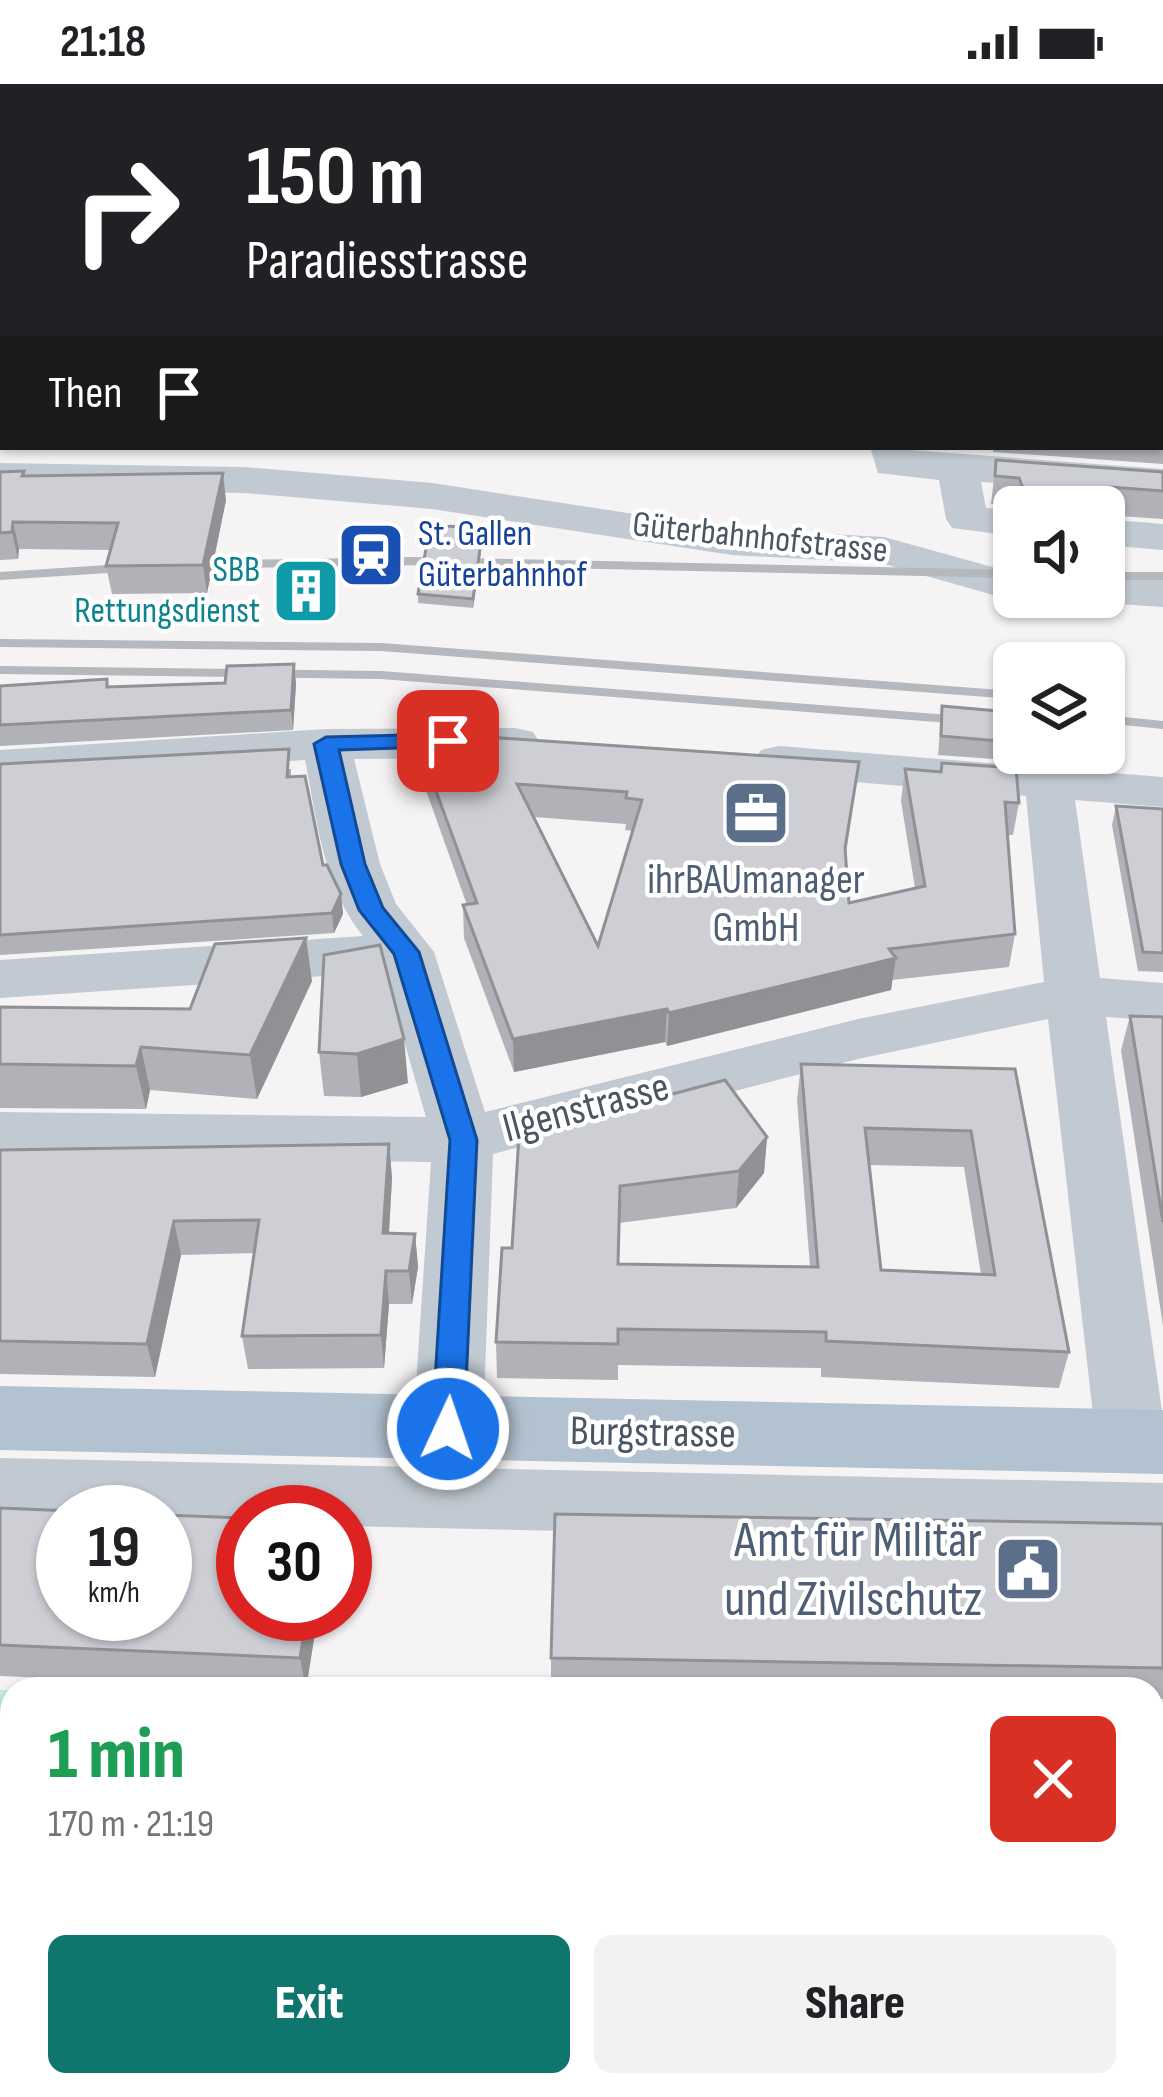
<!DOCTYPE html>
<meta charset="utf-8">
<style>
body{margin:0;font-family:"Sofia Sans Condensed",sans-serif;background:#f2f2f2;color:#202124;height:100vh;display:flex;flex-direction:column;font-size:45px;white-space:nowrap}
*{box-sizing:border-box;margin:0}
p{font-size:39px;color:#757577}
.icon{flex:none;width:66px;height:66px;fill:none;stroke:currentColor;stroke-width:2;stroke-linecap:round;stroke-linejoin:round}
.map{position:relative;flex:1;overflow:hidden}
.side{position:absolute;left:0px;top:1593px;width:1164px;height:420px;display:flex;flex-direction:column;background:#fff;border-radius:36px 36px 0 0;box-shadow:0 3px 9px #0004}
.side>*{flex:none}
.banner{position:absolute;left:0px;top:0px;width:1164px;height:366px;box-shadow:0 3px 9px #0004;background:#202124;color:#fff;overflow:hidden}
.controls{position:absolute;left:993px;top:402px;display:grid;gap:24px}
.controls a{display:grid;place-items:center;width:132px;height:132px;border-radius:18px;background:#fff;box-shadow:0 3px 9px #0004;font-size:60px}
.speed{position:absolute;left:36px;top:1401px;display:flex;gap:24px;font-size:60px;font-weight:700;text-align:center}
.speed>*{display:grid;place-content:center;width:156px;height:156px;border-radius:50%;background:#fff;box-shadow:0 3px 9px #0004;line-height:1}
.speed small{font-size:30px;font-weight:400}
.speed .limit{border:18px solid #d22;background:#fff;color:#111}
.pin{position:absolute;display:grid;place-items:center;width:102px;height:102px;color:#fff;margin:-51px;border-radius:24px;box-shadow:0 6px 18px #0006}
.me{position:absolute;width:132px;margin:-66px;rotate:3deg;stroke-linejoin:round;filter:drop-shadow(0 0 9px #0008)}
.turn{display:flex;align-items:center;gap:42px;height:252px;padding:0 48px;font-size:54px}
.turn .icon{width:156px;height:156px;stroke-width:2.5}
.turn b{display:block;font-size:84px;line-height:102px}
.then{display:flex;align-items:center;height:114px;padding:0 48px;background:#0003;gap:24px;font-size:45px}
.round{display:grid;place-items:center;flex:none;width:126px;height:126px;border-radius:18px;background:#f2f2f2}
.summary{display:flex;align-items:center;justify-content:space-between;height:204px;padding:0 48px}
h1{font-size:72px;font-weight:800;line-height:90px;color:#1e9e55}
.primary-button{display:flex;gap:24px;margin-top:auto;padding:24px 48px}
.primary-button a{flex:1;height:138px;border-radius:18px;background:#0f766e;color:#fff;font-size:48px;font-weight:800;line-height:138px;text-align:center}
.primary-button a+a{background:#f2f2f2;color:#202124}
.status{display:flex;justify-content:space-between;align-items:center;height:84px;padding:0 60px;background:#fff;direction:ltr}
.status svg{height:33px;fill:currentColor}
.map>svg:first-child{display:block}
.green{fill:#c3f1d5}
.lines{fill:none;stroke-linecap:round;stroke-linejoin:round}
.minor{fill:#c1cad2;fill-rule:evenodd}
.major{fill:#b3c2d1;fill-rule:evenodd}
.rail{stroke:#b5b8bd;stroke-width:8}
.wall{fill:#b0b2b7;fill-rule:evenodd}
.shaded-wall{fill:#909195}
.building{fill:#cdcfd5;stroke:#909195;stroke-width:3;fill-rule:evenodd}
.route{fill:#1a73e8;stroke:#114b97;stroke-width:3}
.labels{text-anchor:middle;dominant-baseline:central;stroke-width:9;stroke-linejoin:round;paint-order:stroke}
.far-transit-label{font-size:36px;fill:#164399;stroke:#fff;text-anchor:start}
.far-street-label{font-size:36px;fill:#4a5661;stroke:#fff}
.far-culture-label{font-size:36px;fill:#0d838f;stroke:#fff;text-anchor:end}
.service-label{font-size:42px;fill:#4e5e75;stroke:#fff}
.street-label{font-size:42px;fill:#4a5661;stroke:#fff}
.near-service-label{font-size:51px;fill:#4e5e75;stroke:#fff;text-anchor:end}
</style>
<div class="status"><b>21:18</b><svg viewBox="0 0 49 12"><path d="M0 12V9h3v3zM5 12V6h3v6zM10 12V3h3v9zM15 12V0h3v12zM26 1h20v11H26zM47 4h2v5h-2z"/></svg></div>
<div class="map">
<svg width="1163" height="2013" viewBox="0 0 1163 2013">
<rect width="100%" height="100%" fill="#f5f3f3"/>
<g class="green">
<rect x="0" y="1606" width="12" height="302"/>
<polygon points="1152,1831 1163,1832 1163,2013 764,2013 779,2001 1152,2001"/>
<polygon points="0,1929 12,1930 12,2001 587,2001 684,2013 0,2013"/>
</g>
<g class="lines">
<g class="minor">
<rect x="0" y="3" width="3" height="18"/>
<rect x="0" y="125" width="3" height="20"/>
<polygon points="0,296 3,297 3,321 0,320"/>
<polygon points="870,363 1163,385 1163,411 981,398 986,424 1014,426 1014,452 952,444 946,435 939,396 878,389"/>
<polygon points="0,379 244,383 432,399 732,445 884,453 1014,489 1014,513 1028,513 1014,517 881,479 732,471 432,425 244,409 0,405"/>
<polygon points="1104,435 1163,440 1163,466 1104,461"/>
<polygon points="1104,494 1163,495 1163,523 1088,518 1085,513 1104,513"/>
<path d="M515,644L533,648L540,659L533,670L515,674L354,675L380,780L396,820L434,868L485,1028L858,935L1044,898L1026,712L779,692L761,688L754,677L761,666L779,662L1163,693V723L1075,716L1100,894L1163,899V937L1106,933L1163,1334V1363L1156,1378L1131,1386L1106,1378L1096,1357L1048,935L858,975L493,1070L483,1345L473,1365L448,1374L423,1365L413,1345L431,1078L0,1072V1028L426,1033L384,888L0,914V876L363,852C323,803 317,736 305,676L0,696V666L326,645Z"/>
<polygon points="0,1374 1163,1399 1163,1461 345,1442 345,1428 243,1428 243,1440 165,1438 165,1428 63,1428 63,1436 0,1434"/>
</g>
<polygon class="major" points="0,1302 1163,1326 1163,1390 0,1366"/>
<g class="rail">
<polyline points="180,481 413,477 1014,490"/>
<polyline points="0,492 138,483"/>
<polyline points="1104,492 1163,492"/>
<polyline points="0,559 381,563 1014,611"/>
<polyline points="0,586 381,591 1014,640"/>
<polyline points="1104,635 1163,641"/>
</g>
</g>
<g class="wall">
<polygon points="115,0 1090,0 1091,3 116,3"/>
<polygon points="1161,181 1163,181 1163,380 993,368 993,363 1161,363"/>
<polygon points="996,376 1163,388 1163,435 1104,431 1104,423 1015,423 991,420"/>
<polygon points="24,387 25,392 226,416 207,509 112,510 106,482 111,466 19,465 18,475 0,476 0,388"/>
<polygon points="483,452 473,524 418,519 418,510"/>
<polygon points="294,580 296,600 293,646 0,662 0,602 108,603 225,599"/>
<polygon points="942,622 1011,658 1008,676 938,671"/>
<path d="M421,666L859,678L846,770L849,819L915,804L901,717L905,685L940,688L942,679L1019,719L1013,751H1007L1015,850L1009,883L892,896L891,906L667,962L665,958L514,988L464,854L463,821H467L423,698ZM534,733L626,740L625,746L632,747L598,862Z"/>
<polygon points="0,680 291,685 291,693 323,781 341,810 343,830 334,849 0,871"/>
<polygon points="1116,722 1163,725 1163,888 1138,887 1112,741"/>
<polygon points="324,871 408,999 361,1013 324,1012 319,968"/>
<polygon points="312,897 257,1015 150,1006 146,1025 0,1024 0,923 190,925"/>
<polygon points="1130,932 1163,933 1163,1242 1121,966"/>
<path d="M801,980L1015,985L1069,1268L1059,1304L821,1293V1284L618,1281V1296L497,1294L496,1258L512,1164L725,996L767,1053L764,1089L736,1124L619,1139L618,1180L810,1183L797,1016ZM869,1081L964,1083L981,1190L881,1186Z"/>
<polygon points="389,1060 392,1094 389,1149 415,1150 418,1183 412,1220 389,1220 384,1284 248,1285 242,1252 254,1169 181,1171 155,1293 0,1290 0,1066"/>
<polygon points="0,1424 318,1530 306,1605 0,1592"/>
<polygon points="1163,1440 1163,1615 1152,1615 1152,1605 551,1605 551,1574"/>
</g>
<g class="shaded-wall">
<polygon points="223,389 226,416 207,509 203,481"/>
<polygon points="1110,403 1104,431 1103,423 1105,412"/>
<polygon points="13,438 19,465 18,475 12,448"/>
<polygon points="483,443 483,452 473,524 473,515"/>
<polygon points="294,580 296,600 293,646 291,626"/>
<polygon points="341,810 343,830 334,849 332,829"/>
<polygon points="306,854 312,897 257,1015 250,971"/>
<polygon points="896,874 891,906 667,962 669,929"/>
<polygon points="667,925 665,958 514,988 513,955"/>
<polygon points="404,955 408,999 361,1013 357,970"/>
<polygon points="141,963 150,1006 146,1025 136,982"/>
<polygon points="767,1053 764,1089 736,1124 739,1087"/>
<polygon points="389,1060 392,1094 387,1182 383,1149"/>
<polygon points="174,1137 181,1171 155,1293 147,1260"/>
<polygon points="415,1150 418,1183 412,1220 409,1187"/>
<polygon points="386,1187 389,1220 384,1284 381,1251"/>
<polygon points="307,1530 318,1530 306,1605 300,1574"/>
</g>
<g class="building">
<polygon points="201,0 1090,0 1091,3 202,3 206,1"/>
<polygon points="1161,28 1163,29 1163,50 1161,52 1163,62 1162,159"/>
<rect x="1161" y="181" width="2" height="172"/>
<polygon points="0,215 3,216 3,277 0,273 0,250 2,249"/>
<polygon points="996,376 1163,388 1163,407 1110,403 1105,412 1023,404 1019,394 995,392"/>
<polygon points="24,387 22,392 223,389 203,481 106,482 118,439 13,438 12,448 0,449 0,388"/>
<polygon points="430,442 483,443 473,515 418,510"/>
<polygon points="294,580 291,626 0,641 0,602 107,595 107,603 225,599 227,582"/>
<polygon points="942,622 1009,628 1011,658 941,652"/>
<path d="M441,650L859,678L845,764L849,819L925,802L905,685L941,688L942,679L1016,684L1019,719L1005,718L1015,850L889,865L896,874L669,929L667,925L513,955L463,821L477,819L421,666ZM517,700L627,708L626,714L642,716L598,862Z"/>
<polygon points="289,665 287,693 305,692 323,781 327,781 341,810 332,829 0,851 0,680"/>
<polygon points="1116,722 1163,725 1163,869 1143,868"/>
<polygon points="306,854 250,971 141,963 136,982 0,980 0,923 190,925 215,860"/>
<polygon points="380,861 404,955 357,970 319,968 324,871"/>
<polygon points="1130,932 1163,933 1163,1138"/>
<path d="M801,980L1015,985L1069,1268L826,1257V1248L618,1245V1260L496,1258L502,1164H512L519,1051L725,996L767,1053L739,1087L620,1102L618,1180L818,1183ZM865,1044L971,1047L995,1191L881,1186Z"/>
<polygon points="389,1060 383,1149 415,1150 409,1187 386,1187 381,1251 242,1252 259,1136 174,1137 147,1260 0,1257 0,1066"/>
<polygon points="0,1424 94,1428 63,1428 63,1530 165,1530 165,1431 243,1434 243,1530 307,1530 300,1574 0,1561"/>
<polygon points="555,1430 1163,1440 1163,1584 551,1574"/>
</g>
<polygon class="route" points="448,650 456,652 456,662 339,666 365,780 383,824 419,868 477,1056 464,1345 459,1355 448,1358 436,1355 432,1345 450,1056 394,870 359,826 341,780 314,660 326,653"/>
<defs>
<symbol id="station-square" viewBox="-11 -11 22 22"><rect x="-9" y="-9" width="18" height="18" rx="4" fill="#1a4fb4" stroke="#fff"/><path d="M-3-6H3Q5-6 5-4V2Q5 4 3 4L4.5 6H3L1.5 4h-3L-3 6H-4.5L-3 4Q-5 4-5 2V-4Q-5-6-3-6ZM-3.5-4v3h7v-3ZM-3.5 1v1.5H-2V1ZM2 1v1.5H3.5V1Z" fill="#fff"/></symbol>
<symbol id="building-square" viewBox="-11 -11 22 22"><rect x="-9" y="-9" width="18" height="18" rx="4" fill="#0f9aa8" stroke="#fff"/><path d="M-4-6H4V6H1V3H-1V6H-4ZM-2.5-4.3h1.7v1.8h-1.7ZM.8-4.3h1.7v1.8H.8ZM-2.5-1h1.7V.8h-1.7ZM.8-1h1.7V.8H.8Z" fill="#fff"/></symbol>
<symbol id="office-square" viewBox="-11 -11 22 22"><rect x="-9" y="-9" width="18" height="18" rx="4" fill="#5c6f8a" stroke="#fff"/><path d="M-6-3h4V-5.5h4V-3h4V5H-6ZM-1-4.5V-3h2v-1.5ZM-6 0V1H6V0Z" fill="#fff"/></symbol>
<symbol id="civic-square" viewBox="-11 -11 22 22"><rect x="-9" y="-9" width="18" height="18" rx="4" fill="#5c6f8a" stroke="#fff"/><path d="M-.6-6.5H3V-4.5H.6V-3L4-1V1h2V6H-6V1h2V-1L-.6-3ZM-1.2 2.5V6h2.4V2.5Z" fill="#fff"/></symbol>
</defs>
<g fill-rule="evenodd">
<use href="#station-square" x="333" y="433" width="76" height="76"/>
<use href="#building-square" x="268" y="469" width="76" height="76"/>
<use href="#office-square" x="718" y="691" width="76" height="76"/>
<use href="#civic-square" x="990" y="1447" width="76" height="76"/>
</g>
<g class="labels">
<g class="far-transit-label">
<text x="418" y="450">St. Gallen<tspan x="418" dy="41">Güterbahnhof</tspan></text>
</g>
<g class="far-street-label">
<text transform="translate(760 454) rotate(6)">Güterbahnhofstrasse</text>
</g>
<g class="far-culture-label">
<text x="260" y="486">SBB<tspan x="260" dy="41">Rettungsdienst</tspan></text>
</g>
<g class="service-label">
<text x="756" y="796">ihrBAUmanager<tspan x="756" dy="48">GmbH</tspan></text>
</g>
<g class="street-label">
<text transform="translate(586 1024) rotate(-15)">Ilgenstrasse</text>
<text transform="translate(653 1349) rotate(1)">Burgstrasse</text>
</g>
<g class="near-service-label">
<text x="982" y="1456">Amt für Militär<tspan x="982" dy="59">und Zivilschutz</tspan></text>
</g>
</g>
</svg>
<div class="controls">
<a><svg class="icon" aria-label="sound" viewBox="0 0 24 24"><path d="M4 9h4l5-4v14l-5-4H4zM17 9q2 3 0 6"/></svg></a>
<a><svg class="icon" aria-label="layers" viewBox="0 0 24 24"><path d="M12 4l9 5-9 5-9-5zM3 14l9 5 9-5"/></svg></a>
</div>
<div class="speed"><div>19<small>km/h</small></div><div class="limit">30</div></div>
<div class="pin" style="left:448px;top:657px;background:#d93025"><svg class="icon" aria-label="arrive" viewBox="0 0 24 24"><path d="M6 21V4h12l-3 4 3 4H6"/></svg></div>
<svg class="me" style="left:448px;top:1345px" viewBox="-20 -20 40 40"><circle r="17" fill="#1a73e8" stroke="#fff" stroke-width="3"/><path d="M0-11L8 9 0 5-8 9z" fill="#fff"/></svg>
<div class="banner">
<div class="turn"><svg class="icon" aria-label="right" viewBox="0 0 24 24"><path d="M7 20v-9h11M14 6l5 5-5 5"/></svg><div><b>150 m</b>Paradiesstrasse</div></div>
<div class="then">Then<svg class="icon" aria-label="arrive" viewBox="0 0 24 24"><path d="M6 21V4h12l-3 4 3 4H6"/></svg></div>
</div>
<section class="side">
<div class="summary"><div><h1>1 min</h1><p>170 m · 21:19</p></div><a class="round" style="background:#d93025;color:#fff"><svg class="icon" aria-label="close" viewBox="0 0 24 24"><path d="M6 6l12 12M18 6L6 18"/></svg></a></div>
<div class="primary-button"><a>Exit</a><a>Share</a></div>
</section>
</div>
